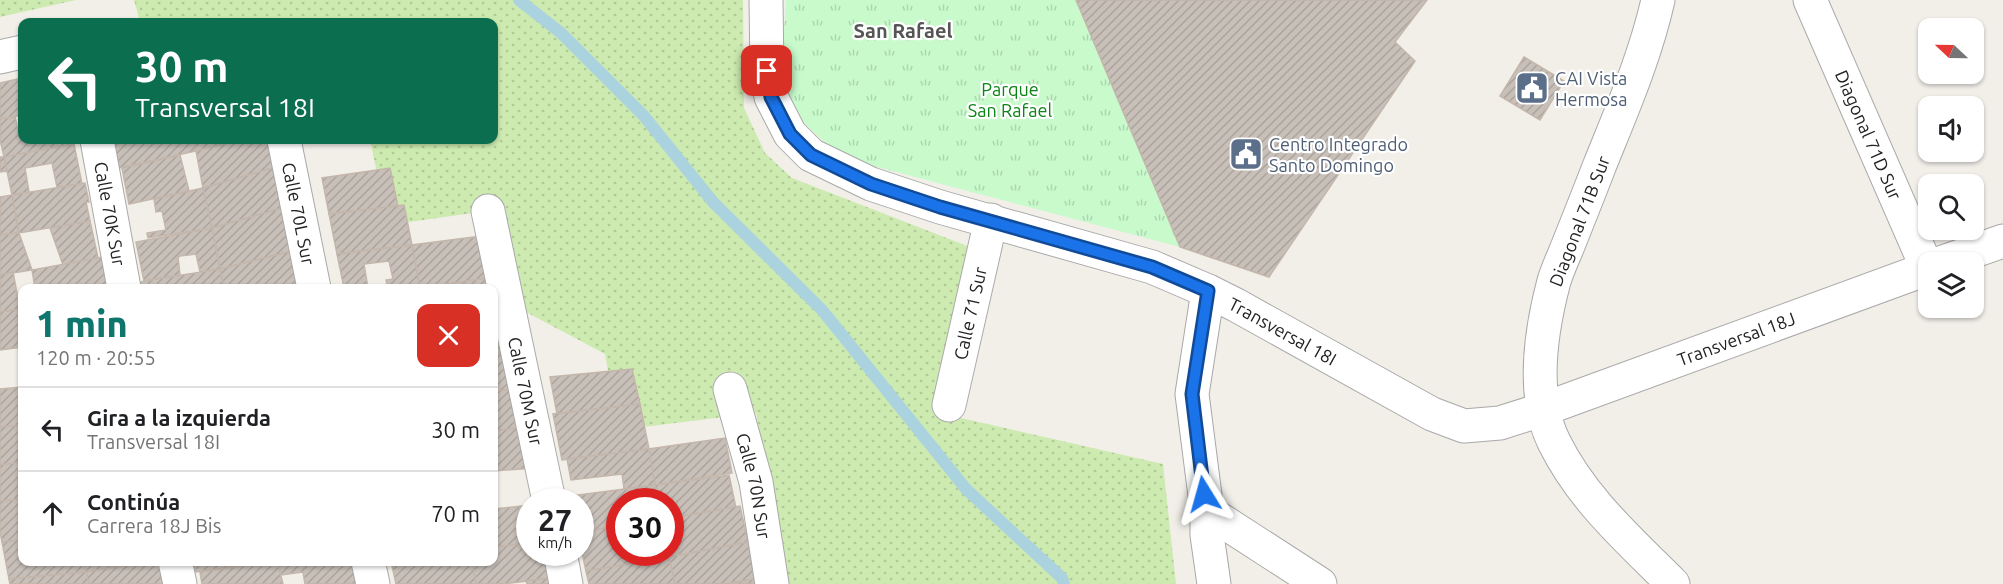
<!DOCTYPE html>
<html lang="es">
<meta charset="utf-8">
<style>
body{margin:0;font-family:Ubuntu,sans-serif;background:#f6f6f6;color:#202124;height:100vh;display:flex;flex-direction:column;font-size:22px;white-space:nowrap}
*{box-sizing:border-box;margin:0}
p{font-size:20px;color:#757577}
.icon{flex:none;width:33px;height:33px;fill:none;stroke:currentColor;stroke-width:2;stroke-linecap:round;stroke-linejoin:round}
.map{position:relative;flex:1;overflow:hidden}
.details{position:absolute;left:18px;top:284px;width:480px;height:282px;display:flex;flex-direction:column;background:#fff;border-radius:12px;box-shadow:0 2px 4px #0004}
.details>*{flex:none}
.top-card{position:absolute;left:18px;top:18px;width:480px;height:126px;border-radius:12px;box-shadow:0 2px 4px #0004;background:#0b6e4f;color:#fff;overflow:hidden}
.needle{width:39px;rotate:292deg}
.fabs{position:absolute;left:1918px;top:18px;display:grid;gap:12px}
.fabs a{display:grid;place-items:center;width:66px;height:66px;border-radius:12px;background:#fff;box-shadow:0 2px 4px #0004;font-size:30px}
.speed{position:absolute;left:516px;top:488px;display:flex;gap:12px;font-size:30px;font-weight:700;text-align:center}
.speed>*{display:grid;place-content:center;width:78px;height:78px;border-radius:50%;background:#fff;box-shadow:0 2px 4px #0004;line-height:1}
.speed small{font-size:15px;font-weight:400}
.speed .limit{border:9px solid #d22;background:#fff;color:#111}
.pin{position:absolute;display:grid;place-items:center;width:51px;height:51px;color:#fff;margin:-26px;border-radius:12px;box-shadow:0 3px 9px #0006}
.me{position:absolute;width:66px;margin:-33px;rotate:352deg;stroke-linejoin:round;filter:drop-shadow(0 0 4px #0008)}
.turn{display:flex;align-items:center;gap:21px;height:126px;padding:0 18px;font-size:27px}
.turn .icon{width:78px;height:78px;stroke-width:2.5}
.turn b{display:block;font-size:42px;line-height:51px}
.round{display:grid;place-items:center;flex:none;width:63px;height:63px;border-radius:12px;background:#f6f6f6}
.overview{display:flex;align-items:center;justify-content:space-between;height:102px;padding:0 18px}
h1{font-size:36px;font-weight:800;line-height:45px;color:#0f766e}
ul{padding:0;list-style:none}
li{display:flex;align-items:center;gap:18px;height:84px;padding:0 18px;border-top:2px solid #e0e0e0}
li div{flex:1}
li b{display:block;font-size:22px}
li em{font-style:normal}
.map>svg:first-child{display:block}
.grass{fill:url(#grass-dots)}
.park{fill:url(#park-tufts)}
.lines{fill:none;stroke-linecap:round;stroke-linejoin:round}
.stream{stroke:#aad3df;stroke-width:12}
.building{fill:url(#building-hatch);stroke:#c4b6ab;stroke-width:1.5}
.minor-casing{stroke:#a9a9a9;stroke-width:35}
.minor{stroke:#fff;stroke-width:33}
.route-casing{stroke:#114b97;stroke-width:15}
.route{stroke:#1a73e8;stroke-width:10}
.labels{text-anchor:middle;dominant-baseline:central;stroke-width:4.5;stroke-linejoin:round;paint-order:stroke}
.service-label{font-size:18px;fill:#4e5e75;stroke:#fff;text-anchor:start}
.park-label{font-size:18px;fill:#0c8416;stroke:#fff}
.street-label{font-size:18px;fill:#222;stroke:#fff}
.neighbourhood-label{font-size:20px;font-weight:bold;fill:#555;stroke:#fff}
</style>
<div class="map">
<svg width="2003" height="584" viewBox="0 0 2003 584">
<defs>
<pattern id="grass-dots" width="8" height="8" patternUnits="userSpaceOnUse" patternTransform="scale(1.5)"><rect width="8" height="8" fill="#cdebb0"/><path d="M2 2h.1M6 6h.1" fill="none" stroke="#b0c997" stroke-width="1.8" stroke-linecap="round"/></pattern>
<pattern id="park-tufts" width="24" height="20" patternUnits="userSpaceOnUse" patternTransform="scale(1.5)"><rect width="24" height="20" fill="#c8facc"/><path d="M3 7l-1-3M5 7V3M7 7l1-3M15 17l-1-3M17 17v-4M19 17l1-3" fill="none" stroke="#acd6af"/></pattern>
<pattern id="building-hatch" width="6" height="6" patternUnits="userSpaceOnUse" patternTransform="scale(1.5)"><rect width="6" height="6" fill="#c7bfb8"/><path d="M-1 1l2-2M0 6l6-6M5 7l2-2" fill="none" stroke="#aba49e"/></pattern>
</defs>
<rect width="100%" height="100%" fill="#f2efe9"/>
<g class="grass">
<polygon points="0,0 76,0 0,17"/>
<polygon points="134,0 743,0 744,108 765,153 792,178 970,247 935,412 1163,464 1176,584 786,584 756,413 619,430 605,354 511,304 494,210 388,225 370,140 494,140 494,22 140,22"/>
</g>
<polygon class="park" points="786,0 1076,0 1180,247 866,164 832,149 806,125 789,101 781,79"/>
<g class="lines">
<polyline class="stream" points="519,0 561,33 644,116 713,202 822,310 966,489 1062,578 1064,584"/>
</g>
<g class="building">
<polygon points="1076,0 1427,0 1395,42 1415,61 1269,277 1180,247"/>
<polygon points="1524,57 1564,81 1540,120 1500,96"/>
<polygon points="22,78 22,115 0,119 0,83"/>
<polygon points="15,117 19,135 22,135 22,140 74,140 74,144 4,157 0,140 0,119"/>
<polygon points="113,140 194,140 196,151 119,168"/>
<polygon points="194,140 239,140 196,151"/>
<polygon points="239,140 272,140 277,167 203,188 196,151"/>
<polygon points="74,144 82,184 57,187 52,163 25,168 29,192 12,195 4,157"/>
<polygon points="180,155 189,191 129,204 122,168"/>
<polygon points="0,157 4,157 7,171 0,172"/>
<polygon points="280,166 289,206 212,228 203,188"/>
<polygon points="390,168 398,206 329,214 322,178"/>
<polygon points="85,183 89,202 86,202 90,221 19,233 12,195"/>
<polygon points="203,188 212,228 148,238 147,233 166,230 162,211 156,212 154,199"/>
<polygon points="12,195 19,233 0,235 0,197"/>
<polygon points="404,205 412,245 337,254 329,214"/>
<polygon points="289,206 296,250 220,269 212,228"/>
<polygon points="90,221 98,258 63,265 50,228"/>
<polygon points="212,228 220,269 200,272 196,254 180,256 178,257 180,275 144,281 136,242"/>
<polygon points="19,233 32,270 0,275 0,235"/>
<polygon points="489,235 493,277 420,288 412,245"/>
<polygon points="412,245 420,288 388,288 386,280 393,279 389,261 364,264 368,288 344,288 337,254"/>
<polygon points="296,250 300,286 290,288 224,288 220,269"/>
<polygon points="102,257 109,288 79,288 79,286 69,288 35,288 32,270"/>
<polygon points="220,269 224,288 142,288 141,282 144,281"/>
<polygon points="13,272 20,309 0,312 0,275"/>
<polygon points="493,277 494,288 423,288"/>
<polygon points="20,309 22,309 22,347 0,350 0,312"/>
<polygon points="494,316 508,351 494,353"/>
<polygon points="508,351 515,388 494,392 494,353"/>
<polygon points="632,369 640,404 557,414 550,377"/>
<polygon points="22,387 22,425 0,427 0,389"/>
<polygon points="515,388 522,427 494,431 494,392"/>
<polygon points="640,404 649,449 562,460 553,414"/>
<polygon points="22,425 22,462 0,465 0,427"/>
<polygon points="527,427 534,468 494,471 494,431"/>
<polygon points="725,438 732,473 655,485 649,449"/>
<polygon points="649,449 655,485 624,489 622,474 571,480 567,459"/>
<polygon points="22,462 22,499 0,501 0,465"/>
<polygon points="729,475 736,508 670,518 670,501 658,501 655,485"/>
<polygon points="655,485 658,501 620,501 620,526 580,532 580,501 572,501 571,496"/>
<polygon points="22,499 22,540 2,542 0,532 0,501"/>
<polygon points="530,505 530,543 494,547 494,526 496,526 494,509"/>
<polygon points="740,506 748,542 669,557 670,518"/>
<polygon points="620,526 620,552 668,552 669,557 586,571 580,544 580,532"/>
<polygon points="22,540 22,561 84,561 86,572 9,579 2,542"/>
<polygon points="748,542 754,579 726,584 675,584 669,557"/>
<polygon points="530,543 530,552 546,552 551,578 503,584 476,584 472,561 494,561 494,547"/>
<polygon points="669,557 675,584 589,584 586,571"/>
<polygon points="84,561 152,561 86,572"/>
<polygon points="152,561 165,561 170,584 89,584 86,572"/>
<polygon points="193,561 272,561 196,572"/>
<polygon points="277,561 358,561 357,584 305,584 303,572 281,575"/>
<polygon points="277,561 283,584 202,584 200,572"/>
<polygon points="391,561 472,561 476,584 396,584"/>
<polygon points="86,572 89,584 10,584 9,579"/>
<polygon points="551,578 552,584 527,584 526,581"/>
<polygon points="754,579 755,584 726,584"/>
</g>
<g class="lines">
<defs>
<g id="minor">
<path id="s1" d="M766,0L767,71L771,97L790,134L811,155L871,184L940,207L1152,267L1208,291L1236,305L1432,414L1464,426L1500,423L1544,409L1929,268"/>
<path d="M1658,0C1645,58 1621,112 1599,167C1589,193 1579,218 1569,243C1564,256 1558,268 1554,281C1541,330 1531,395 1554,442C1582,499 1629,540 1673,584"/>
<path id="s2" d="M1810,0L1927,268"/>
<polyline points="0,57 22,52"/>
<path id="s3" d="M97,140L124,288"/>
<path id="s4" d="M284,140L314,288"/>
<path id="s5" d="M488,211L549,501"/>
<polyline points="1943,262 2003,241"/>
<polyline points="1208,291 1192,394 1207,511 1207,535 1214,584"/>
<path id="s6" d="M730,389L756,482L772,584"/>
<path id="s7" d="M949,405L991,220"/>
<polyline points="1207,511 1320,584"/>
<polyline points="560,552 566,584"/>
<polyline points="175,561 180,584"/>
<polyline points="368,561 373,584"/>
</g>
</defs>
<use href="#minor" class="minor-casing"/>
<use href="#minor" class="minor"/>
</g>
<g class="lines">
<defs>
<polyline id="route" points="767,71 771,97 790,134 811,155 871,184 940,207 1152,267 1208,291 1192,394 1204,494"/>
</defs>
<use href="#route" class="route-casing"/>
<use href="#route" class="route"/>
</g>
<defs>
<symbol id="civic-square" viewBox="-11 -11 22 22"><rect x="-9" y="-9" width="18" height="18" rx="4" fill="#5c6f8a" stroke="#fff"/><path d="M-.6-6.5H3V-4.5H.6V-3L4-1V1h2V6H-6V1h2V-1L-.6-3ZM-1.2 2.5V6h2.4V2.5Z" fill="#fff"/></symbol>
</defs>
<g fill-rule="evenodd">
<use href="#civic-square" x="1513" y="69" width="38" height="38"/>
<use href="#civic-square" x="1227" y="135" width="38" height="38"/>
</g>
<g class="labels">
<g class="service-label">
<text x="1555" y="78">CAI Vista<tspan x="1555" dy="21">Hermosa</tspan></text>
<text x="1269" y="144">Centro Integrado<tspan x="1269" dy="21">Santo Domingo</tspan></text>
</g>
<g class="park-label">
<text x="1010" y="89">Parque<tspan x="1010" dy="21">San Rafael</tspan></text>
</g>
<g class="street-label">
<text stroke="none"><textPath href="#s2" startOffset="147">Diagonal 71D Sur</textPath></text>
<text stroke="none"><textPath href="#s3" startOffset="75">Calle 70K Sur</textPath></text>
<text stroke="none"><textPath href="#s4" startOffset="75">Calle 70L Sur</textPath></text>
<text transform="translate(1579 221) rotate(-69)">Diagonal 71B Sur</text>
<text stroke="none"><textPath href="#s7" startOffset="94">Calle 71 Sur</textPath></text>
<text stroke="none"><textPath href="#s1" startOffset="674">Transversal 18I</textPath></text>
<text stroke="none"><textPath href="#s1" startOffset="1166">Transversal 18J</textPath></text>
<text stroke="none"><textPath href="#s5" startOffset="184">Calle 70M Sur</textPath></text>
<text stroke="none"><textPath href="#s6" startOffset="100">Calle 70N Sur</textPath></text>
</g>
<g class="neighbourhood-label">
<text x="903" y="30">San Rafael</text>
</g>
</g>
</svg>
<div class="fabs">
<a><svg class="needle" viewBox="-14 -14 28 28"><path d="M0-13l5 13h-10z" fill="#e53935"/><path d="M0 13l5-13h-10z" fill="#757577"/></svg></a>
<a><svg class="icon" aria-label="sound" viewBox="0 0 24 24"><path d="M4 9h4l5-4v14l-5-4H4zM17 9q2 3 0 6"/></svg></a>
<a><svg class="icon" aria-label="search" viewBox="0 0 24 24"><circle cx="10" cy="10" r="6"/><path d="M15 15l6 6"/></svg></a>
<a><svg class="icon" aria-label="layers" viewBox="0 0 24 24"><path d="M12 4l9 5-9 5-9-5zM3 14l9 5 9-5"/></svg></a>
</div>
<div class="speed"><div>27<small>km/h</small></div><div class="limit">30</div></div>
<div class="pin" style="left:767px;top:71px;background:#d93025"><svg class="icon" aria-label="arrive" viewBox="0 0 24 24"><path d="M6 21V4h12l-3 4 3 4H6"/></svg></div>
<svg class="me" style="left:1204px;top:494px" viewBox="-20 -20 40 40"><path d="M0-17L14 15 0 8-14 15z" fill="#1a73e8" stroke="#fff" stroke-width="4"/></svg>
<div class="top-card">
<div class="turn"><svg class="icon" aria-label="left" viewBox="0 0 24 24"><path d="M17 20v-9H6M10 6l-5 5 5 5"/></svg><div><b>30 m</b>Transversal 18I</div></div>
</div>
<section class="details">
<div class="overview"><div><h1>1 min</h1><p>120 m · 20:55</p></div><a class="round" style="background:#d93025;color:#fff"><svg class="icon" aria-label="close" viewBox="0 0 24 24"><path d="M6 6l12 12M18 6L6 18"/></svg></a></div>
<ul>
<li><svg class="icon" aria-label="left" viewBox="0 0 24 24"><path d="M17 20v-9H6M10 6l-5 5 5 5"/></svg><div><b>Gira a la izquierda</b><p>Transversal 18I</p></div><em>30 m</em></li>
<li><svg class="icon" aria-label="ahead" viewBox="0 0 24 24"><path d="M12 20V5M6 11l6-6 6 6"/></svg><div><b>Continúa</b><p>Carrera 18J Bis</p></div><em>70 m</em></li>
</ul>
</section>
</div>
